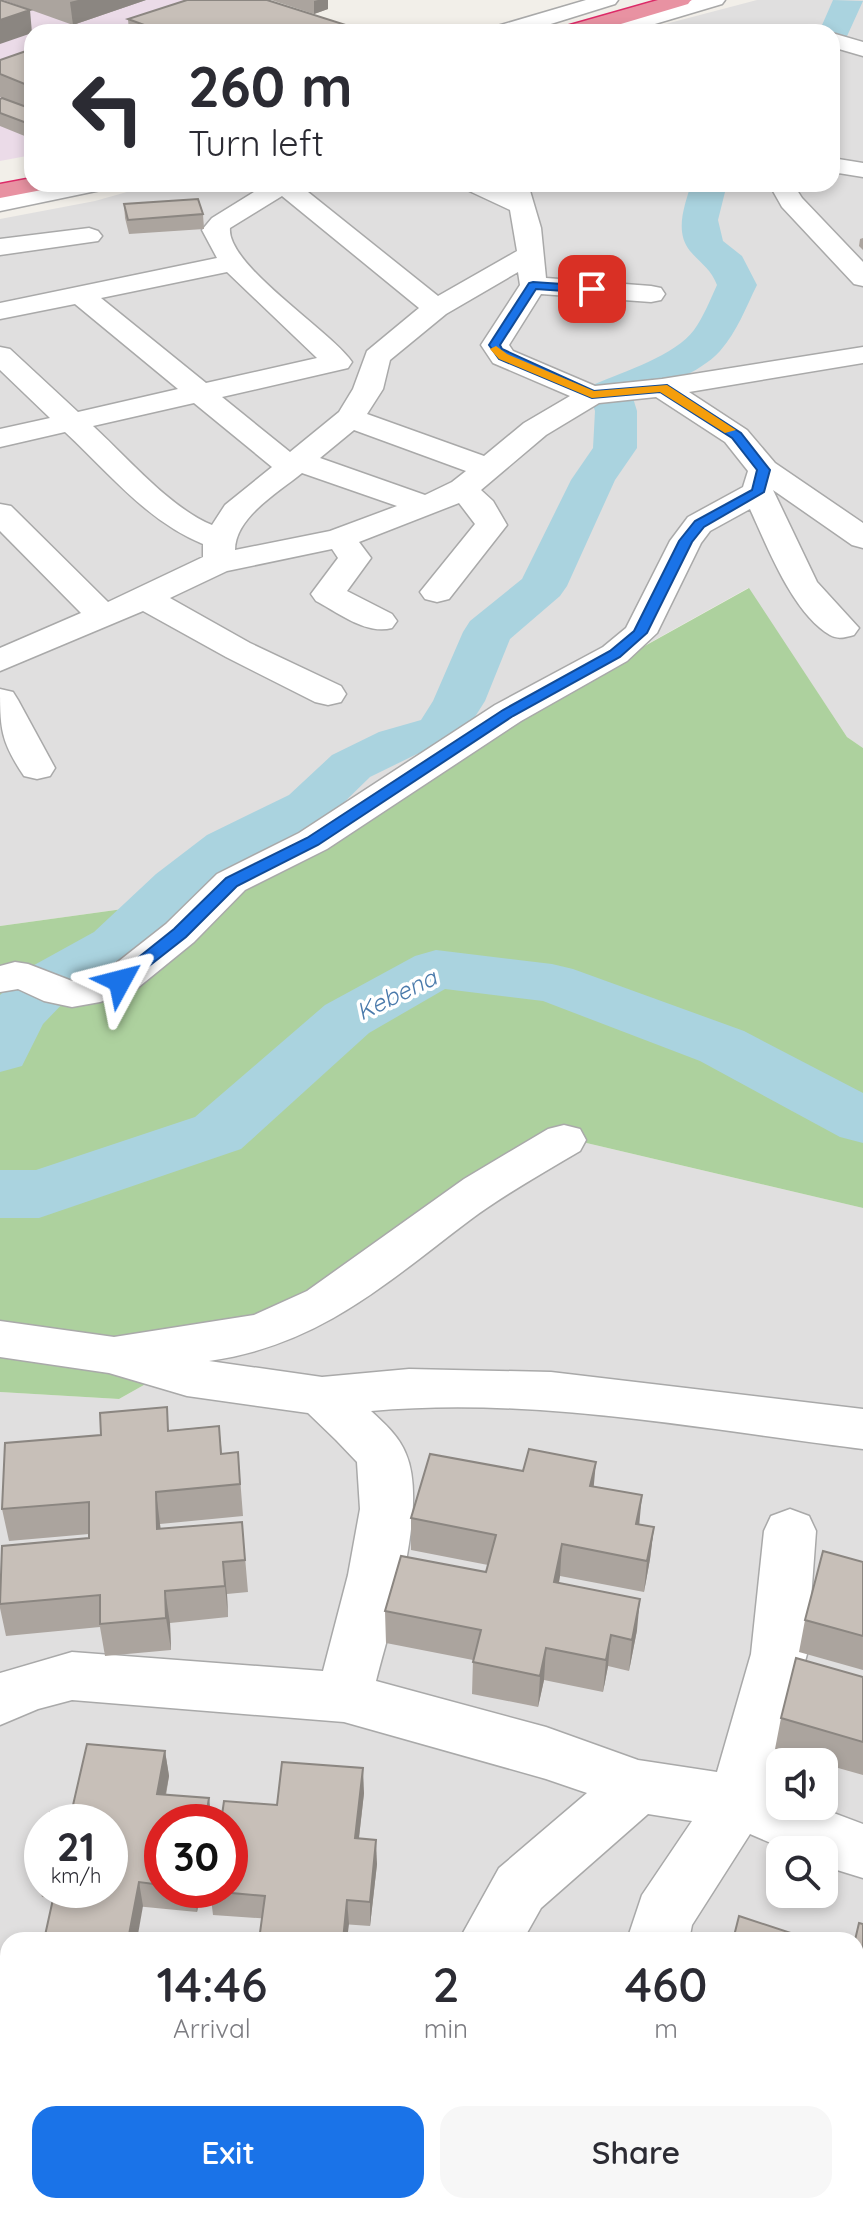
<!DOCTYPE html>
<style>
body{margin:0;font-family:Quicksand,sans-serif;background:#f7f7f7;color:#2b2b33;height:100vh;display:flex;flex-direction:column;font-size:30px;white-space:nowrap}
*{box-sizing:border-box;margin:0}
p{font-size:26px;color:#7c7c81}
.icon{flex:none;width:44px;height:44px;fill:none;stroke:currentColor;stroke-width:2;stroke-linecap:round;stroke-linejoin:round}
.map{position:relative;flex:1;overflow:hidden}
.side{position:absolute;left:0px;top:1932px;width:864px;height:282px;display:flex;flex-direction:column;background:#fff;border-radius:24px 24px 0 0;box-shadow:0 4px 12px #0003}
.side>*{flex:none}
.guide{position:absolute;left:24px;top:24px;width:816px;height:168px;border-radius:24px;box-shadow:0 4px 12px #0003;background:#fff;color:#2b2b33;overflow:hidden}
.tools{position:absolute;left:766px;top:1748px;display:grid;gap:16px}
.tools a{display:grid;place-items:center;width:72px;height:72px;border-radius:16px;background:#fff;box-shadow:0 4px 12px #0003;font-size:40px}
.speed{position:absolute;left:24px;top:1804px;display:flex;gap:16px;font-size:40px;font-weight:700;text-align:center}
.speed>*{display:grid;place-content:center;width:104px;height:104px;border-radius:50%;background:#fff;box-shadow:0 4px 12px #0003;line-height:1}
.speed small{font-size:20px;font-weight:400}
.speed .limit{border:12px solid #d22;background:#fff;color:#111}
.pin{position:absolute;display:grid;place-items:center;width:68px;height:68px;color:#fff;margin:-34px;border-radius:16px;box-shadow:0 4px 12px #0006}
.me{position:absolute;width:88px;margin:-44px;rotate:52deg;stroke-linejoin:round;filter:drop-shadow(0 0 6px #0008)}
.turn{display:flex;align-items:center;gap:28px;height:168px;padding:0 32px;font-size:36px}
.turn .icon{width:104px;height:104px;stroke-width:2.5}
.turn b{display:block;font-size:56px;line-height:68px}
.eta{display:flex;justify-content:space-evenly;align-items:center;height:136px;text-align:center}
.eta b{font-size:48px;font-weight:600;line-height:56px}
.primary-button{display:flex;gap:16px;margin-top:auto;padding:16px 32px}
.primary-button a{flex:1;height:92px;border-radius:24px;background:#1a73e8;color:#fff;font-size:32px;font-weight:600;line-height:92px;text-align:center}
.primary-button a+a{background:#f7f7f7;color:#2b2b33}
.map>svg:first-child{display:block}
.residential{fill:#e0dfdf;fill-rule:evenodd}
.industrial{fill:#ebdbe8}
.forest{fill:#add19e}
.lines{fill:none;stroke-linecap:round;stroke-linejoin:round}
.river{fill:#aad3df;fill-rule:evenodd}
.minor-casing{stroke:#a9a9a9;stroke-width:3}
.highway-casing{stroke:#dc2a67;stroke-width:3}
.minor{fill:#fff;fill-rule:evenodd}
.highway{fill:#e892a2;fill-rule:evenodd}
.wall{fill:#aba49e}
.shaded-wall{fill:#8b8681}
.building{fill:#c7bfb8;stroke:#8b8681;stroke-width:2}
.route{fill:#1a73e8;stroke:#114b97;stroke-width:2}
.slow{fill:#f59e0b}
.labels{text-anchor:middle;dominant-baseline:central;stroke-width:7;stroke-linejoin:round;paint-order:stroke}
.water-label{font-size:24px;font-style:italic;fill:#4a7aab;stroke:#fff}
</style>
<div class="map">
<svg width="863" height="2213" viewBox="0 0 863 2213">
<rect width="100%" height="100%" fill="#f2efe9"/>
<g class="residential">
<polygon points="757,0 863,0 863,748 847,737 748,588 188,900 0,926 0,219 95,201 155,184 832,184 832,32 635,32"/>
<path d="M578,1141L863,1208V2213H0V1392L119,1399ZM780,1762H824V1806H780ZM42,1822H110V1890H42ZM162,1822H230V1890H162ZM780,1850H824V1894H780ZM8,1940H856V2206H8Z"/>
</g>
<polygon class="industrial" points="0,0 258,0 362,32 32,32 32,155 0,161"/>
<polygon class="forest" points="749,588 847,737 863,748 863,1208 578,1141 119,1399 0,1392 0,926 188,900"/>
<g class="lines">
<g class="river">
<polygon points="833,0 863,1 843,45 832,47 832,32 819,32"/>
<path d="M691,184H727L718,220L723,241L742,256L757,285C746,307 737,332 720,351C699,374 661,386 633,398L637,411V448L615,480L567,586L560,596L510,639L485,701L459,742L417,754L370,777L327,819L247,859L196,898L136,958L69,997L43,1024L22,1066L0,1072V995L27,969L94,932L156,874L207,835L289,795L332,755L379,732L421,720L433,701L463,632L470,621L522,579L571,480L593,448L595,411L589,393L595,384C623,372 676,355 694,330C704,316 710,300 717,285C711,269 701,264 690,251C674,231 685,205 691,184Z"/>
<polygon points="436,950 552,964 573,969 744,1031 863,1093 863,1143 840,1137 700,1061 543,1001 445,989 369,1033 241,1149 39,1218 0,1218 0,1170 36,1170 195,1117 325,1005 415,956"/>
</g>
<defs>
<g id="minor">
<polygon points="586,0 618,0 615,4 525,32 491,32 494,27"/>
<polygon points="692,0 725,0 722,4 628,32 594,32 597,27"/>
<polygon points="832,33 863,42 863,56 832,47"/>
<polygon points="832,158 863,163 863,177 832,172"/>
<polygon points="58,184 108,184 105,189 96,191 0,211 0,195"/>
<path d="M267,184H298L438,296L517,251L510,210L465,189L462,184H495L505,189L504,184H528L541,228L546,278L651,286L661,288L665,294L661,300L651,302L541,294L509,345L513,351L595,386L662,379L863,347V363L689,392L747,430L775,463L863,523V548L852,545L773,490L817,582L859,628L854,635C846,637 838,640 830,635C793,614 767,546 750,509L710,531L701,543L657,633L627,661L521,721L327,849L245,890L194,942L135,990L100,1002L72,1007L44,1001L18,989L0,992V966L15,962L28,964L72,981L105,972L166,924L217,874L299,833L495,705L603,647L626,628L670,541L688,517L743,487L748,471L725,442L656,397L599,403L546,435L481,490L493,501L507,525L449,599L437,602L425,599L420,592L475,524L459,503L359,542L371,558L347,591L392,614L397,621L392,628C366,635 339,613 316,601L311,594L338,558L332,549L227,571L170,598L250,643L341,686L346,694L341,702L328,705L315,702L226,657L143,611L0,671V648L81,613L0,531V504L11,506L108,602L203,557V544C148,522 108,472 65,432L0,447V429L50,418L0,370V347L10,349L78,412L178,389L75,304L0,319V303L217,258L202,230L212,218ZM282,196L419,308L367,351L353,389L339,412L290,452L222,397L348,368L352,362C331,331 226,265 230,228ZM227,272L317,358L206,383L101,298ZM518,272L520,285L481,345L493,363L570,396L524,423L484,456L367,414L383,389L390,360L446,314ZM194,403L272,467L225,505L212,525C170,508 127,457 93,426ZM354,430L466,471L452,482L425,495L320,458ZM302,473L397,506L330,531L235,550C235,517 279,492 302,473Z"/>
<polygon points="769,184 793,184 802,198 863,262 863,286 854,284 782,207"/>
<polygon points="89,228 98,231 102,236 98,241 0,255 0,239"/>
<path d="M0,689L13,692L18,700L55,768L50,776L37,779L24,776C1,742 0,729 0,689Z"/>
<path d="M564,1125L580,1129L586,1140L580,1151C543,1173 505,1194 470,1220C385,1284 320,1345 209,1361L322,1377L409,1369L551,1372L863,1409V1449C701,1429 535,1396 371,1411C385,1424 399,1436 406,1454C429,1508 390,1625 376,1681L546,1727L638,1760L717,1772L751,1654L764,1531L771,1516L790,1509L809,1516L816,1531L807,1654L771,1788L780,1792V1806H815L863,1824V1878L824,1866V1850H787L750,1834L692,1925L689,1940H627L642,1895L692,1821L648,1814L541,1908L523,1940H459L499,1868L587,1793L546,1779L344,1722L72,1700L38,1709L0,1725V1673L72,1652L323,1671L348,1575L360,1509L357,1462L336,1440L308,1413L187,1396L109,1373L0,1357V1321L114,1337L254,1315L307,1291L464,1179L548,1129Z"/>
<polygon points="0,2104 8,2105 8,2171 0,2170"/>
<polygon points="310,2206 404,2206 407,2213 312,2213"/>
<polygon points="411,2206 477,2206 477,2213 409,2213"/>
<polygon points="558,2206 624,2206 623,2213 555,2213"/>
</g>
<g id="highway">
<polygon points="658,0 691,0 688,4 594,32 560,32 563,27"/>
<polygon points="32,178 32,184 50,184 47,189 0,198 0,184"/>
</g>
</defs>
<use href="#minor" class="minor-casing"/>
<use href="#highway" class="highway-casing"/>
<use href="#minor" class="minor"/>
<use href="#highway" class="highway"/>
</g>
<g class="wall">
<polygon points="3,0 146,0 73,25"/>
<polygon points="271,0 328,0 328,9 314,14"/>
<polygon points="128,19 349,32 129,32"/>
<polygon points="32,49 32,139 0,126 0,99 2,98 0,97 0,60"/>
<polygon points="124,204 203,214 204,229 129,234 125,218"/>
<polygon points="863,238 863,250 859,246 860,239"/>
<polygon points="219,1426 222,1454 238,1452 243,1516 160,1524 161,1529 242,1522 248,1592 227,1594 228,1617 170,1623 171,1650 105,1656 100,1627 6,1636 0,1608 0,1585 89,1538 89,1534 9,1541 2,1509 170,1430"/>
<polygon points="594,1486 639,1524 654,1527 650,1559 644,1592 560,1576 559,1583 637,1630 629,1671 608,1666 603,1692 544,1680 538,1707 472,1694 473,1660 386,1643 385,1611 486,1572 488,1565 411,1550 411,1518"/>
<polygon points="863,1562 863,1670 799,1652 805,1620"/>
<polygon points="863,1677 863,1775 824,1764 824,1762 819,1762 775,1749 781,1718"/>
<polygon points="165,1751 169,1776 162,1822 162,1890 201,1890 197,1912 42,1897 36,1872 42,1847 42,1890 110,1890 71,1814"/>
<polygon points="364,1793 359,1838 377,1864 370,1926 213,1915 210,1890 277,1805"/>
</g>
<g class="shaded-wall">
<polygon points="78,0 146,0 73,25 70,2"/>
<polygon points="318,0 328,0 328,9 314,14 314,1"/>
<polygon points="30,10 32,33 0,44 0,20"/>
<polygon points="349,26 349,32 332,32"/>
<polygon points="596,1462 593,1494 590,1486"/>
<polygon points="156,1492 160,1524 161,1561 157,1529"/>
<polygon points="642,1495 639,1527 636,1524"/>
<polygon points="654,1527 650,1559 644,1592 647,1561"/>
<polygon points="562,1544 560,1576 552,1614 554,1582"/>
<polygon points="223,1562 227,1594 228,1617 225,1586"/>
<polygon points="165,1591 170,1623 171,1650 166,1618"/>
<polygon points="640,1599 637,1630 629,1671 632,1640"/>
<polygon points="611,1635 608,1666 603,1692 606,1660"/>
<polygon points="546,1648 544,1680 538,1707 540,1676"/>
<polygon points="165,1751 169,1776 161,1818 157,1794"/>
<polygon points="363,1768 364,1793 356,1863 355,1838"/>
<polygon points="209,1798 212,1822 205,1822"/>
<polygon points="376,1840 377,1864 370,1926 370,1902"/>
<polygon points="139,1882 143,1906 137,1940 128,1940"/>
<polygon points="194,1890 201,1890 197,1912"/>
<polygon points="347,1900 349,1924 347,1940 343,1940"/>
</g>
<g class="building">
<polygon points="0,0 30,10 0,20"/>
<polygon points="187,0 267,0 349,26 332,32 163,32 128,19"/>
<polygon points="32,49 32,87 0,74 0,60"/>
<polygon points="2,98 32,109 32,125 0,113 0,99"/>
<polygon points="198,199 203,214 128,220 124,204"/>
<polygon points="167,1407 168,1431 219,1426 221,1454 238,1452 240,1484 156,1492 157,1529 242,1522 245,1560 223,1562 225,1586 165,1591 166,1618 100,1624 100,1595 0,1604 2,1546 89,1538 89,1502 2,1509 5,1443 101,1435 100,1413"/>
<polygon points="529,1449 596,1462 590,1486 642,1495 636,1524 654,1527 647,1561 562,1544 554,1582 640,1599 632,1640 611,1635 606,1660 546,1648 540,1676 473,1662 481,1630 385,1611 401,1556 486,1572 496,1535 411,1518 430,1454 523,1471"/>
<polygon points="823,1551 863,1562 863,1636 805,1620"/>
<polygon points="796,1658 863,1677 863,1742 781,1718"/>
<polygon points="87,1744 165,1751 157,1794 209,1798 205,1822 162,1822 162,1885 139,1882 128,1940 44,1940 55,1890 110,1890 110,1822 48,1822 50,1812 71,1814"/>
<polygon points="282,1762 363,1768 355,1838 376,1840 370,1902 347,1900 343,1940 259,1940 265,1896 210,1891 210,1890 230,1890 230,1822 221,1822 224,1801 277,1805"/>
<polygon points="42,1847 42,1873 36,1872"/>
<polygon points="739,1916 812,1940 733,1940"/>
<polygon points="859,1923 863,1924 863,2213 798,2213 800,2206 856,2206 855,1940"/>
</g>
<polygon class="route" points="533,282 592,286 598,289 592,293 536,289 500,345 502,349 594,391 667,385 741,433 770,470 764,492 704,527 692,542 647,633 620,657 513,716 318,845 237,886 186,937 126,984 114,984 111,981 114,977 174,929 226,878 307,838 503,710 610,651 634,631 679,541 695,521 752,490 757,470 732,438 660,392 592,398 499,359 489,345 529,283"/>
<polygon class="slow" points="496,346 507,354 594,391 667,385 736,430 725,433 660,392 592,398 499,359 490,349"/>
<g class="labels">
<g class="water-label">
<text transform="translate(396 994) rotate(-26)">Kebena</text>
</g>
</g>
</svg>
<div class="tools">
<a><svg class="icon" aria-label="sound" viewBox="0 0 24 24"><path d="M4 9h4l5-4v14l-5-4H4zM17 9q2 3 0 6"/></svg></a>
<a><svg class="icon" aria-label="search" viewBox="0 0 24 24"><circle cx="10" cy="10" r="6"/><path d="M15 15l6 6"/></svg></a>
</div>
<div class="speed"><div>21<small>km/h</small></div><div class="limit">30</div></div>
<div class="pin" style="left:592px;top:289px;background:#d93025"><svg class="icon" aria-label="arrive" viewBox="0 0 24 24"><path d="M6 21V4h12l-3 4 3 4H6"/></svg></div>
<svg class="me" style="left:120px;top:981px" viewBox="-20 -20 40 40"><path d="M0-17L14 15 0 8-14 15z" fill="#1a73e8" stroke="#fff" stroke-width="4"/></svg>
<div class="guide">
<div class="turn"><svg class="icon" aria-label="left" viewBox="0 0 24 24"><path d="M17 20v-9H6M10 6l-5 5 5 5"/></svg><div><b>260 m</b>Turn left</div></div>
</div>
<section class="side">
<div class="eta">
<div><b>14:46</b><p>Arrival</p></div>
<div><b>2</b><p>min</p></div>
<div><b>460</b><p>m</p></div>
</div>
<div class="primary-button"><a>Exit</a><a>Share</a></div>
</section>
</div>
